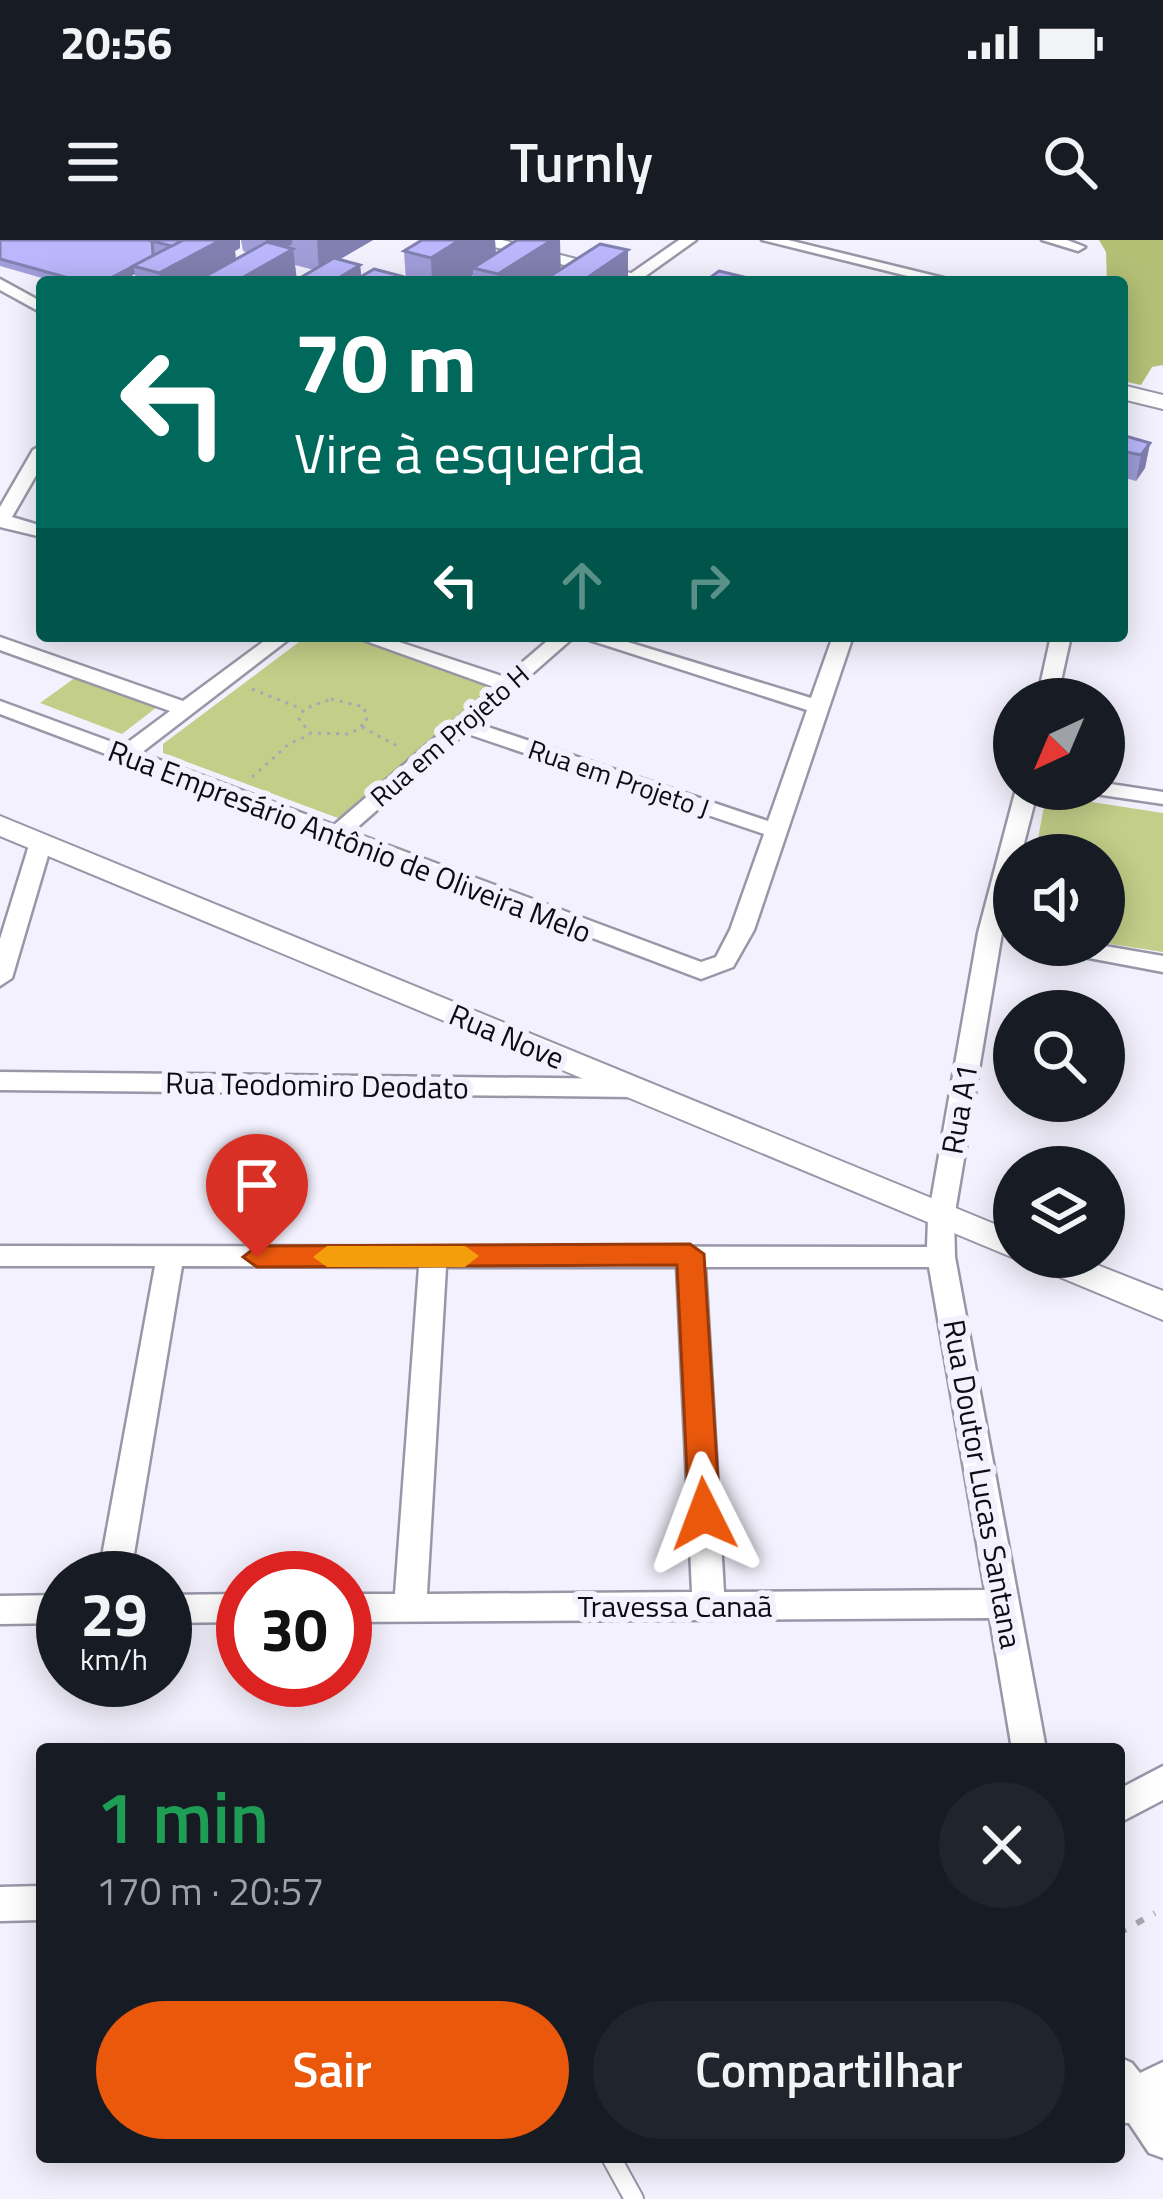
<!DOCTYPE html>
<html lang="pt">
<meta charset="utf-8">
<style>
body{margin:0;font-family:"Titillium Web",sans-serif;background:#20242c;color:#f1f3f6;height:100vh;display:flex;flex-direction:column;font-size:45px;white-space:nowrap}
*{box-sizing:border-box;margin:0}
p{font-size:39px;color:#9ea1a6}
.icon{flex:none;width:66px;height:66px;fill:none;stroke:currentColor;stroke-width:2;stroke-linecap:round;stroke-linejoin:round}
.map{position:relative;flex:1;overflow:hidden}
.panel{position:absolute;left:36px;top:1503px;width:1089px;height:420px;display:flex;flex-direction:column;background:#171b24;border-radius:12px;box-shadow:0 6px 30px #0003}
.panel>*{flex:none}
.top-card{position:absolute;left:36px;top:36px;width:1092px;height:366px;border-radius:12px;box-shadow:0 6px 30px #0003;background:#00695c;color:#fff;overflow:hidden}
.needle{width:78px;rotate:224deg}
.controls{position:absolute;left:993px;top:438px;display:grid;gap:24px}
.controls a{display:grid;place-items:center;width:132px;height:132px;border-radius:50%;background:#171b24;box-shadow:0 6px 30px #0003;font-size:60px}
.speed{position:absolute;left:36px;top:1311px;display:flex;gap:24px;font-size:60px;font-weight:700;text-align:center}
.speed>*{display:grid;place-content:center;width:156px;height:156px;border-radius:50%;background:#171b24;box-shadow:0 6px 30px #0003;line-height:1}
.speed small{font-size:30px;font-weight:400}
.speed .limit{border:18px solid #d22;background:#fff;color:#111}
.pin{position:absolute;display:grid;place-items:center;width:102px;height:102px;color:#fff;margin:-123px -51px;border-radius:50% 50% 50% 0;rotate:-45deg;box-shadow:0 0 12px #0007}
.pin .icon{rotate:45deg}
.me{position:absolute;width:132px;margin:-66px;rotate:357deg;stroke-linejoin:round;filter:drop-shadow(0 0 9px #0008)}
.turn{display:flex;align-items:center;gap:42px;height:252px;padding:0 60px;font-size:54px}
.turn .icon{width:156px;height:156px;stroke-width:2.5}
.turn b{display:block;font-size:84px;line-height:102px}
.lanes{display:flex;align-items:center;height:114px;padding:0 60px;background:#0003;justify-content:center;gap:60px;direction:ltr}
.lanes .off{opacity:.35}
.round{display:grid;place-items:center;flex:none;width:126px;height:126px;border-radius:63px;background:#20242c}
.summary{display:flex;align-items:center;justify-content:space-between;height:204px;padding:0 60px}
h1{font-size:72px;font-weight:600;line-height:90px;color:#1e9e55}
.action{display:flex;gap:24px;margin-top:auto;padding:24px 60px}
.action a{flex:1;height:138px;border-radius:72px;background:#ea580c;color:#fff;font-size:48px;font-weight:600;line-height:138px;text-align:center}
.action a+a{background:#20242c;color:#f1f3f6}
.status{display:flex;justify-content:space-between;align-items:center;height:84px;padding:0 60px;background:#171b24;direction:ltr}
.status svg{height:33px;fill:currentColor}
header{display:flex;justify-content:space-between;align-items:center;height:156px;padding:0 60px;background:#171b24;font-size:54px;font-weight:600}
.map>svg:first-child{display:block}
.green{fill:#c3ce88}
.forest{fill:#b4bf76}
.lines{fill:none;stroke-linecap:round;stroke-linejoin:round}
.lane-casing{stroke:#9996a8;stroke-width:22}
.street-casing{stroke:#9996a8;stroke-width:5}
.secondary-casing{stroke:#9996a8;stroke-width:4}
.path-far1{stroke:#a9a8b2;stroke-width:3;stroke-dasharray:3 6;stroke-linecap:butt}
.path{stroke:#a9a8b2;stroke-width:6;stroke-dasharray:8 12;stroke-linecap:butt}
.lane{stroke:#fff;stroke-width:18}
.street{fill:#fff;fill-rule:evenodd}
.secondary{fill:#fff;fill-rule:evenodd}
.wall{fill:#a09dd9;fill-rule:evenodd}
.shaded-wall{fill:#8280b0}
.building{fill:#bab7fc;stroke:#8280b0;stroke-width:3}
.route{fill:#ea580c;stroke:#983908;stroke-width:3}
.slow{fill:#f59e0b}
.labels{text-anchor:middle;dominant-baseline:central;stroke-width:12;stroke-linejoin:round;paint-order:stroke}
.far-street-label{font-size:27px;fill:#0d0c12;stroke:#f3f1fd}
.street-label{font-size:30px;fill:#0d0c12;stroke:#f3f1fd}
</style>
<div class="status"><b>20:56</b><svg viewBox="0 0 49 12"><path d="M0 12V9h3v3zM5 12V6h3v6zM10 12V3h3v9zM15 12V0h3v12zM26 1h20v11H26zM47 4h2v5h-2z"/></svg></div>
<header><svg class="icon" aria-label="menu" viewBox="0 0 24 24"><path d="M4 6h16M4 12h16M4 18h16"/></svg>Turnly<svg class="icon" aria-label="search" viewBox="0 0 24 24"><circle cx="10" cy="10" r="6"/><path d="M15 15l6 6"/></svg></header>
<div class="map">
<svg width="1163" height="1959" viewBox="0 0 1163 1959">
<rect width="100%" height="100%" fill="#f3f1fd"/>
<g class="green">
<polygon points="307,396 360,396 494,441 500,453 346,581 163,513 163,504"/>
<polygon points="76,437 157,467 122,494 40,463"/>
<polygon points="1046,555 1163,573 1163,712 1104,703 1104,615 1035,615"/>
</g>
<polygon class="forest" points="1099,0 1163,0 1163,125 1152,127 1141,145 1122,141 1122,42 1107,42 1106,12"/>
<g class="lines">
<defs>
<polyline id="lane" points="612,1919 634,1959"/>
<g id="street">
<polygon points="679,0 696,0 640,40 630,40 630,34"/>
<polygon points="762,0 788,0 960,42 932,42"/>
<polygon points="1042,0 1067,0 1085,7 1078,11"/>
<polygon points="0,39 42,62 42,73 0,50"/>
<polygon points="42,205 42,225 12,277 42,286 42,297 0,287 0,267 33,210"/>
<path d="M271,396H293L141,513L334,585L494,447L352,396H381L505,437L553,396H575L476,483L768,581L807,470L577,396H608L811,458L833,396H853L754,690L733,727L701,739L0,474V461L123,506L170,471L0,410V397L183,461ZM465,493L764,594L730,690L716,717L701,722L352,592Z"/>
<polygon points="1051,396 1071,396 1057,459 1037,459"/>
<polygon points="1104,543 1163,552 1163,564 1095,554 1092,549 1104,549"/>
<path d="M1016,549H1038L1021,615H1014V644L1002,693L954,978L955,1017L1046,1509H1012L990,1378L345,1382V1354H395L419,1027L182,1026L130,1338H98L155,1026H0V1006L927,1007L928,978L978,693ZM446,1027H677L692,1352L427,1354ZM705,1027H929L985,1350L724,1352Z"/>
<polygon points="41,595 52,602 12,738 0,746 0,699 30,602"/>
<polygon points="1045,705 1099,705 1163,716 1163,732 1057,712"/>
<polygon points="0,832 634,839 647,848 634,857 0,850"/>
<polygon points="243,1354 243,1382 165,1383 165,1355"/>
<polygon points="63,1355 63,1383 0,1384 0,1356"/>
<polygon points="1163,1526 1163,1560 1119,1583 1119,1549"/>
<polygon points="42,1646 42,1680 0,1681 0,1647"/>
<polygon points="1119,1817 1132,1823 1140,1833 1163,1822 1163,1918 1149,1913 1129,1883 1119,1883"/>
</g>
<g id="secondary">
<polygon points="467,0 502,0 666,42 630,42"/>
<polygon points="1122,145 1163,155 1163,169 1122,159"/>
<polygon points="0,576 1014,992 1014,1017 1077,1017 1163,1051 1163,1080 0,596"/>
</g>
</defs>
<use href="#lane" class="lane-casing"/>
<use href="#street" class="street-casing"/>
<use href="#secondary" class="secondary-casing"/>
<g class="path-far1">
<polyline points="252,449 302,469"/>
<polygon points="331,459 364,467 367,482 350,494 310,493 299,479 304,469"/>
<polyline points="362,487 399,507"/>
<polyline points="252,537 290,503 310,495"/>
</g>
<polyline class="path" points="1119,1693 1155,1673"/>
<use href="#lane" class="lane"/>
<use href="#street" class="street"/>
<use href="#secondary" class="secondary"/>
</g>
<g class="wall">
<path d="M0,0H240V8L235,11L236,20L249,13L243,11L241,0H373L339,20L360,25L361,36L402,42H136L135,34L120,42H56L0,26ZM295,25L314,30L297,40Z"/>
<polygon points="495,0 496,13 560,29 628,10 628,42 473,42 473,35 461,42 406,42 404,11"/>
<polygon points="1122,195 1150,203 1145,228 1136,241 1125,238 1122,251"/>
</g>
<g class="shaded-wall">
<polygon points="209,0 240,0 240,8 235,11 238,36 226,42 161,42 159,33"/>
<polygon points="266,0 292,0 292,4 268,18"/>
<polygon points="317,0 373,0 319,31"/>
<polygon points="460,0 495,0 496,21 473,28 473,35 461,42 432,42 431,18"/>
<polygon points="552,0 560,0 561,36 552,42 499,42 498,34"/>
<polygon points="293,9 297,42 235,42"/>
<polygon points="628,10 628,42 581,42"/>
<polygon points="360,25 362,42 332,42"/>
<polygon points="133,26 135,34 120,42 103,42"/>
<polygon points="1150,203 1145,228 1136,241 1141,215"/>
</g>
<g class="building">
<polygon points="0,0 152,0 153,16 103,42 83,42 0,19"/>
<polygon points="183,0 221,0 159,33 133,26"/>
<polygon points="183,0 172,6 151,1 152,0"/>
<polygon points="422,0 460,0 431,18 404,11"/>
<polygon points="517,0 552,0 498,34 473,28"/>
<polygon points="267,2 293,9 235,42 195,42"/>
<polygon points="600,4 628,10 581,42 541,42"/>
<polygon points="334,18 360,25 332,42 293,42"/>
<polygon points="374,29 401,36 391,42 352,42"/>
<polygon points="719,31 748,38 743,42 704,42"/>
<polygon points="1122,195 1150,203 1141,215 1122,211"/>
</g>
<polygon class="route" points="690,1004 704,1014 720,1274 704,1287 689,1274 677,1025 257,1027 243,1017 257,1006"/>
<polygon class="slow" points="327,1006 465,1006 479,1016 465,1027 327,1027 313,1017"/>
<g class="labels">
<g class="far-street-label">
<text transform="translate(449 495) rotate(-41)">Rua em Projeto H</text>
<text transform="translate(619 538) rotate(19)">Rua em Projeto J</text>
</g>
<g class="street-label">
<text transform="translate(350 601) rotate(21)">Rua Empresário Antônio de Oliveira Melo</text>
<text transform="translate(507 796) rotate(23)">Rua Nove</text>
<text transform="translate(317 845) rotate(1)">Rua Teodomiro Deodato</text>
<text transform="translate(959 869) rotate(-80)">Rua A1</text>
<text transform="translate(983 1244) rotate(80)">Rua Doutor Lucas Santana</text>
<text x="675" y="1366">Travessa Canaã</text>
</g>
</g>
</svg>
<div class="controls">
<a><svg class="needle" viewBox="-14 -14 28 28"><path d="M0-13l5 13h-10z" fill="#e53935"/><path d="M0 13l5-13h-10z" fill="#9ea1a6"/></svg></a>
<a><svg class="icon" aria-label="sound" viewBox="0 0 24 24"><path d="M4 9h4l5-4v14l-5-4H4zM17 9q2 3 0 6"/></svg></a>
<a><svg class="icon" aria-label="search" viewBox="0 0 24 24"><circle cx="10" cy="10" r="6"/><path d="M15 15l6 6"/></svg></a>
<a><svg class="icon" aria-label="layers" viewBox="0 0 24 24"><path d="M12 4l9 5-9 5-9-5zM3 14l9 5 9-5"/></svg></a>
</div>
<div class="speed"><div>29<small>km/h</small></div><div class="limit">30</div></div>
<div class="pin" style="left:257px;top:1017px;background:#d93025"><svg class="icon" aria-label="arrive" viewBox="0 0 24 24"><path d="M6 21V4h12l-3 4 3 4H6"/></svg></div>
<svg class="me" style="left:704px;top:1274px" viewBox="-20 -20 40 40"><path d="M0-17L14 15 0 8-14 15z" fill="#ea580c" stroke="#fff" stroke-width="4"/></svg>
<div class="top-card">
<div class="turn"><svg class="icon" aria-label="left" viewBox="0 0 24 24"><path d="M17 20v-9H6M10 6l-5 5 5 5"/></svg><div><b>70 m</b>Vire à esquerda</div></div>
<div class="lanes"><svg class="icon" aria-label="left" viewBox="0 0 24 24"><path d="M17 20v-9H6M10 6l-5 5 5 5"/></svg><svg class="icon off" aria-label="ahead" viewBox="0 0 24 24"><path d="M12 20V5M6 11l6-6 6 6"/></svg><svg class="icon off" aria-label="right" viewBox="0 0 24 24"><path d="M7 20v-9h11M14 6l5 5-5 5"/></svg></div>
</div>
<section class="panel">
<div class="summary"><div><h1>1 min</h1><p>170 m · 20:57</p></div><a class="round"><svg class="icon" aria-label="close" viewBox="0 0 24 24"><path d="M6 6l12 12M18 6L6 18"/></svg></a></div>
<div class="action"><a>Sair</a><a>Compartilhar</a></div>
</section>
</div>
